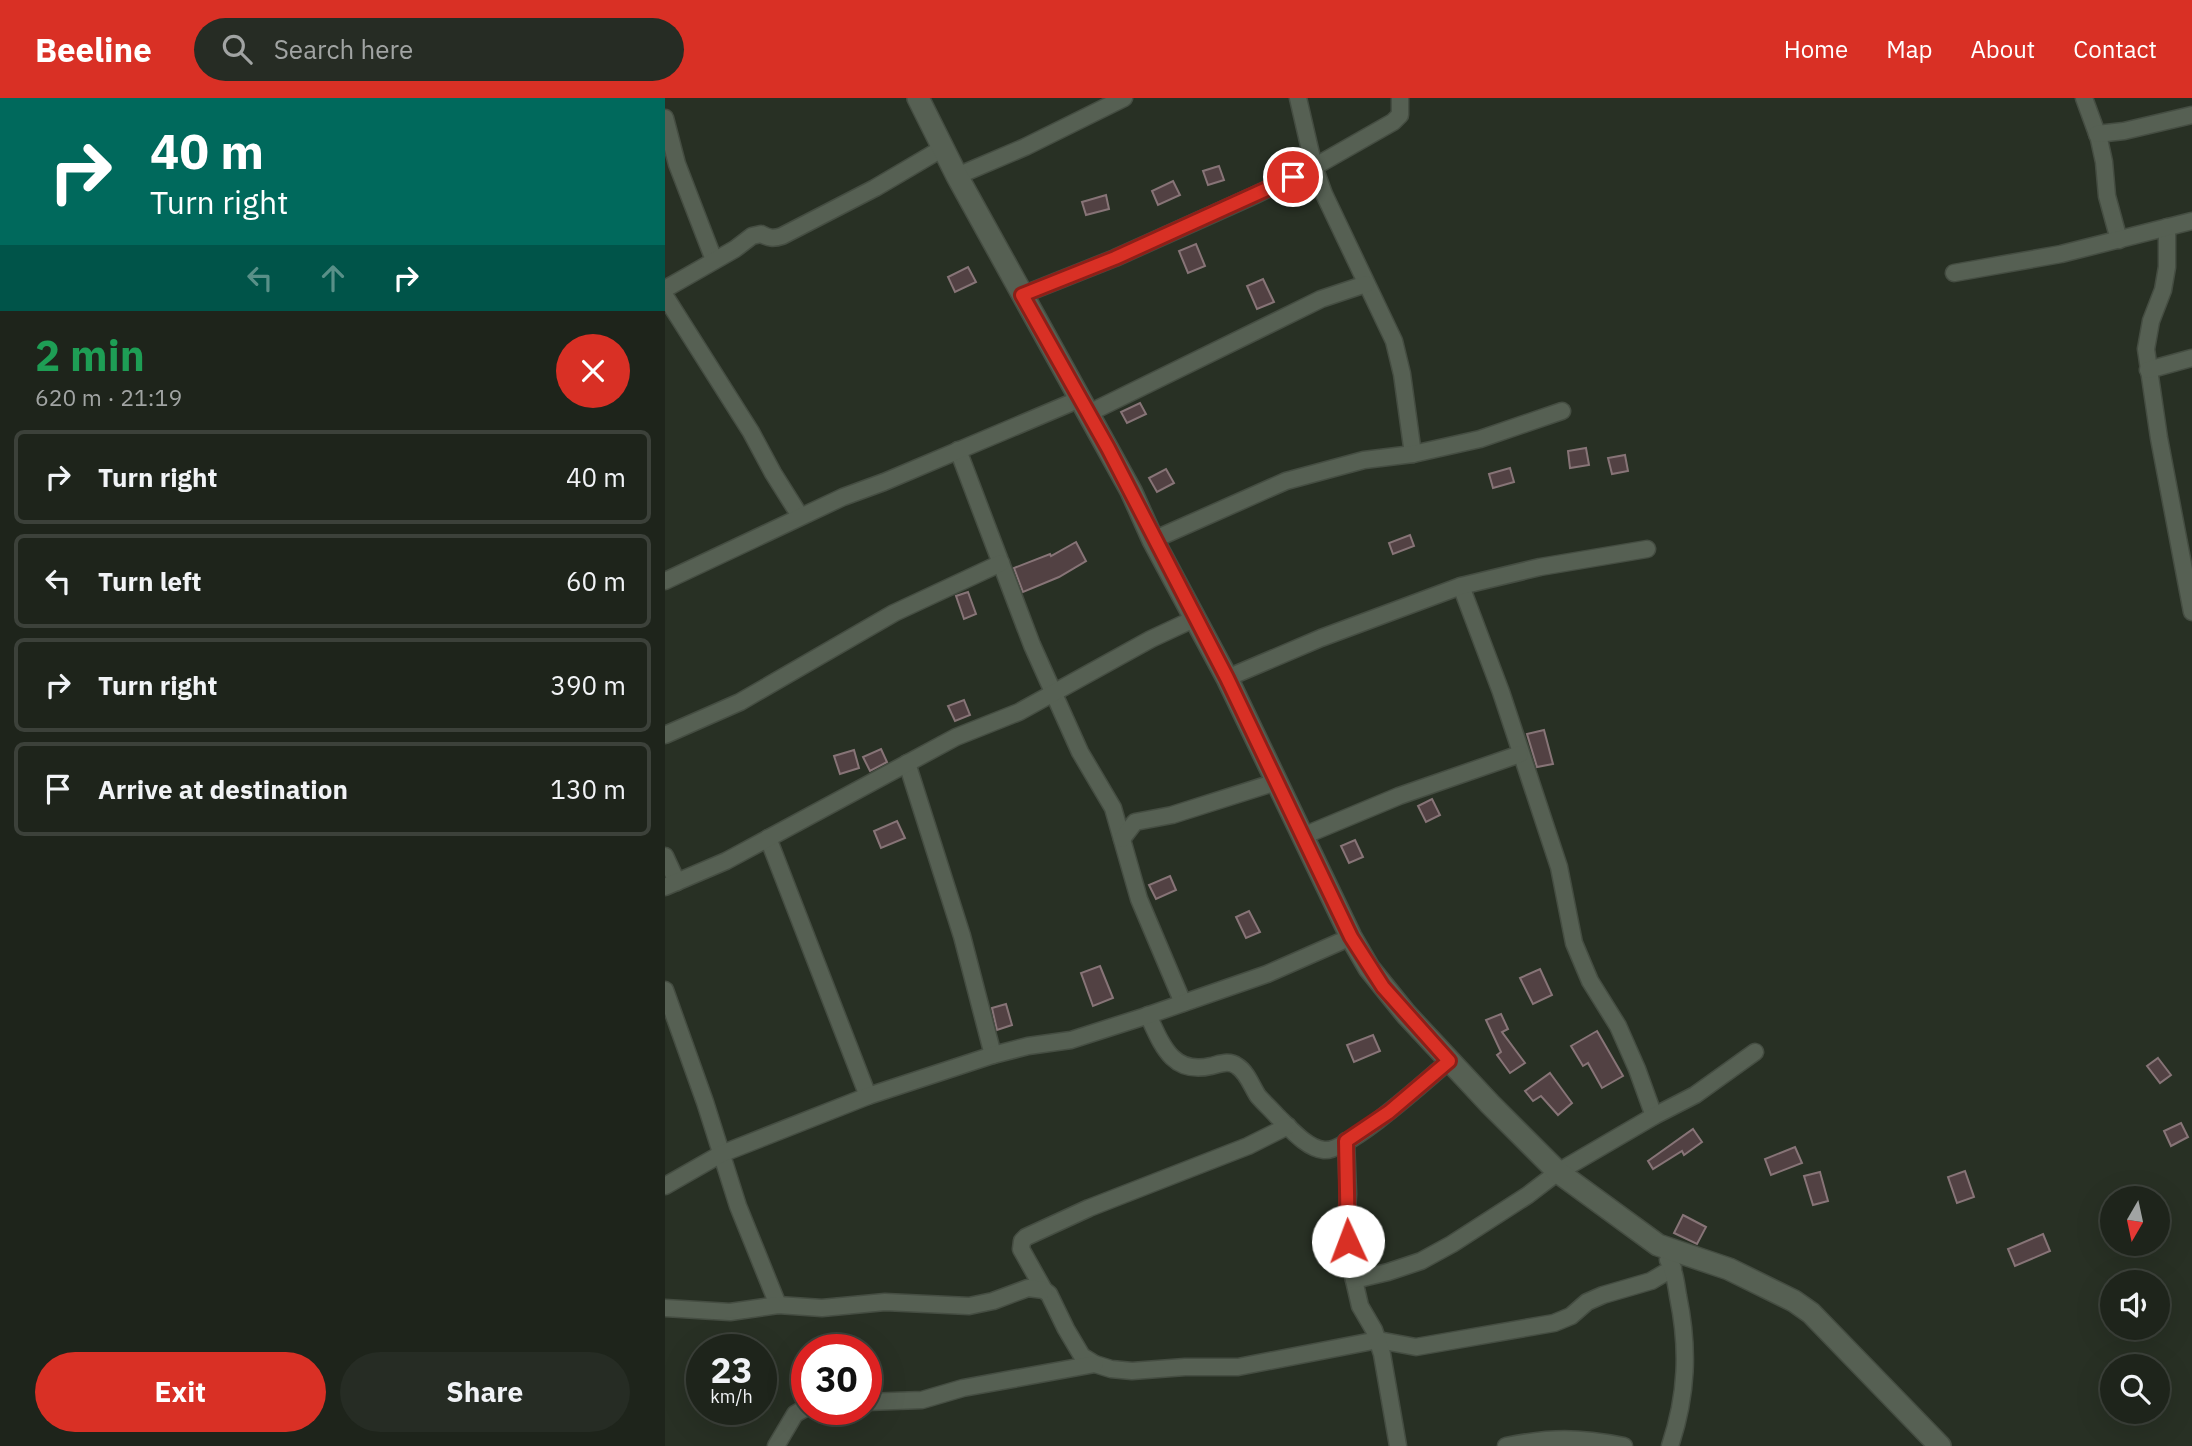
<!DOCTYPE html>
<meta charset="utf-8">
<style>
body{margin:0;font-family:"IBM Plex Sans",sans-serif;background:#262c24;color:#f1f3f6;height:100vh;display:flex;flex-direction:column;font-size:26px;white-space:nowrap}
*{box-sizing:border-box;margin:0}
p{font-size:23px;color:#a1a4a3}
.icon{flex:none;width:38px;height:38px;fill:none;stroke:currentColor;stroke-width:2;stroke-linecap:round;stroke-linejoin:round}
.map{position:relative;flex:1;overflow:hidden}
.side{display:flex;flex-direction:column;background:#1e241b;width:665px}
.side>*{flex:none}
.banner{background:#00695c;color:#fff;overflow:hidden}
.needle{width:46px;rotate:189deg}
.tools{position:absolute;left:1435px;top:1088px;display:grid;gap:14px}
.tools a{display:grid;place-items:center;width:70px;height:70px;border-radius:50%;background:#1e241b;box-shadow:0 7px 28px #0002,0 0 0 2px #3c413a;font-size:35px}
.speed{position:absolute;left:21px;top:1236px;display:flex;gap:14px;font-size:35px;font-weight:700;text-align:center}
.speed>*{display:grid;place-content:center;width:91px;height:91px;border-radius:50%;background:#1e241b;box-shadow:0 7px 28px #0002,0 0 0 2px #3c413a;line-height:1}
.speed small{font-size:18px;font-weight:400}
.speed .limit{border:10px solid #d22;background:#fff;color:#111}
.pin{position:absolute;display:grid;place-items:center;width:60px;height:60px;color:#fff;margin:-30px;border:4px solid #fff;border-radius:50%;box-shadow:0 2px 7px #0007}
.me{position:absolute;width:77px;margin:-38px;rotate:358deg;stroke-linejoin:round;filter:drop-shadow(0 0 5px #0008)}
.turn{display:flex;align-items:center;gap:24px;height:147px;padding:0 35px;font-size:32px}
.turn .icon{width:91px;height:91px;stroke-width:2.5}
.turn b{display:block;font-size:49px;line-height:60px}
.lanes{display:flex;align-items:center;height:66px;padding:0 35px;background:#0003;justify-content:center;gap:35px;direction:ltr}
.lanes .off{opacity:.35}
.round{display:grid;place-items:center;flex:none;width:74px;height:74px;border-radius:37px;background:#262c24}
.head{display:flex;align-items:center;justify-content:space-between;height:119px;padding:0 35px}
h1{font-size:42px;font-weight:700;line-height:52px;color:#1e9e55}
.action{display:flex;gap:14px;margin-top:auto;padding:14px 35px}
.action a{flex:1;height:80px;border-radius:42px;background:#d93025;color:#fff;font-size:28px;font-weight:700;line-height:80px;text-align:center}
.action a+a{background:#262c24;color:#f1f3f6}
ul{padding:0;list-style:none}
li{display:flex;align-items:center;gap:21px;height:94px;margin:0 14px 10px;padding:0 21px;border:4px solid #3c413a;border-radius:10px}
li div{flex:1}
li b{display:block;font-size:26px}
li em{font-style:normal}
header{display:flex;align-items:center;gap:42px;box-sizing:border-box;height:98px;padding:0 35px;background:#d93025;color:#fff}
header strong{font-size:33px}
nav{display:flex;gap:38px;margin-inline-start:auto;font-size:24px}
.search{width:490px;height:63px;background:#262c24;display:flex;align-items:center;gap:18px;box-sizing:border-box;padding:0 24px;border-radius:38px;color:#a1a4a3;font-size:26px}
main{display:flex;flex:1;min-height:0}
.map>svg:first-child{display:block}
.building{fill:#524143;stroke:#877477;stroke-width:2}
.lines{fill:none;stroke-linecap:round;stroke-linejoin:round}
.street-casing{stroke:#454d42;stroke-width:19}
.secondary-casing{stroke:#454d42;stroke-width:24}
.street{stroke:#566053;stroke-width:16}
.secondary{stroke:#566053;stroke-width:21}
.route-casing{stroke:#8d1f18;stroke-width:18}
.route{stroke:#d93025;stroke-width:12}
</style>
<header>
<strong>Beeline</strong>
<div class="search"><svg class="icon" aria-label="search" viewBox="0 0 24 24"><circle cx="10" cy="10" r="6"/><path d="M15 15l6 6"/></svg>Search here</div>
<nav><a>Home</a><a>Map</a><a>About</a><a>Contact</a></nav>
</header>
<main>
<section class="side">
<div class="banner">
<div class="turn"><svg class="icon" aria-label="right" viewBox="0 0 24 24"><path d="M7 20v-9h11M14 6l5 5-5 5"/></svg><div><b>40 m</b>Turn right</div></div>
<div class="lanes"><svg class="icon off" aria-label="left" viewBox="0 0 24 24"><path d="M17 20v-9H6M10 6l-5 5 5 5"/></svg><svg class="icon off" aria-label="ahead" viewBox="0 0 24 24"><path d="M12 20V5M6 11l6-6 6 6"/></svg><svg class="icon" aria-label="right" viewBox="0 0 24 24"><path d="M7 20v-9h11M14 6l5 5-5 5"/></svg></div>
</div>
<div class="head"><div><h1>2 min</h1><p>620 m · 21:19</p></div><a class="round" style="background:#d93025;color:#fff"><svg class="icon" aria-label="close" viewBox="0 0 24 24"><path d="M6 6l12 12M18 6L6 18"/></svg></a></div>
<ul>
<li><svg class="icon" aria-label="right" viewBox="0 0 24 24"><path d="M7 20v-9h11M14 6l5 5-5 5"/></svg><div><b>Turn right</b></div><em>40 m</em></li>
<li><svg class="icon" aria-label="left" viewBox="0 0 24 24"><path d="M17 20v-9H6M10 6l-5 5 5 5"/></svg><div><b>Turn left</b></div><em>60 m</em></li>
<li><svg class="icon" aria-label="right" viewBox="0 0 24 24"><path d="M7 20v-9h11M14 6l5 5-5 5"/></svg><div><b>Turn right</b></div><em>390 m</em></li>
<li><svg class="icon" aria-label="arrive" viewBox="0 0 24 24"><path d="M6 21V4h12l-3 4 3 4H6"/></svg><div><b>Arrive at destination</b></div><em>130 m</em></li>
</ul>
<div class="action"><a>Exit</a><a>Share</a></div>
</section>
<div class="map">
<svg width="1527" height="1348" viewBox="0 0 1527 1348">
<rect width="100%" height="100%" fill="#283024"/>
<g class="building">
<polygon points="554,68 559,82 543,87 538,73"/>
<polygon points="508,83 515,97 493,107 487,93"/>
<polygon points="441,97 444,111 421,117 417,104"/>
<polygon points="531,146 540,168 523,175 514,153"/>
<polygon points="303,169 311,184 290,194 283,179"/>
<polygon points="598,181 609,204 592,211 582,188"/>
<polygon points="475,305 481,316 462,325 456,314"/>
<polygon points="921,350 924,367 905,370 903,353"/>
<polygon points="960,357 963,373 947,376 943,360"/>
<polygon points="845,370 849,384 828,390 824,376"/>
<polygon points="501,371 509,385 492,394 484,380"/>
<polygon points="745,437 749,448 728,456 724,445"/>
<polygon points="411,444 421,463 394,479 358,494 349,470 385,456 386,458"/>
<polygon points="303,494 311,516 299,521 291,498"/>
<polygon points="299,602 305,617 290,623 283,608"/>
<polygon points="879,632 888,666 872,669 862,636"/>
<polygon points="216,651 222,664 205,673 198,659"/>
<polygon points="189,652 194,670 175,676 169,658"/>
<polygon points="767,701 775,717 761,724 753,708"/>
<polygon points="232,723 240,740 216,750 209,733"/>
<polygon points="690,742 698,759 684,765 676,748"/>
<polygon points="505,778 511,792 491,801 484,787"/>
<polygon points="584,813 595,834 581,840 571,819"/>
<polygon points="435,868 448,900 428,908 416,875"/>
<polygon points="875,871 887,897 868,906 855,880"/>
<polygon points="341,906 347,927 332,932 327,910"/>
<polygon points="836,916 843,931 837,934 860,965 845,975 832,957 836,954 821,922"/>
<polygon points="932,933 958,978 937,990 923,965 918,968 906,948"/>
<polygon points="708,937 715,953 689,964 682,947"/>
<polygon points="1493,960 1506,977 1495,985 1482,968"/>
<polygon points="885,975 907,1005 893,1017 876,998 868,1003 860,993"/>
<polygon points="1516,1025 1523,1039 1506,1048 1499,1033"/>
<polygon points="1028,1031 1037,1044 1019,1057 1017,1053 988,1071 983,1063"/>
<polygon points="1130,1049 1137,1065 1106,1077 1100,1061"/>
<polygon points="1300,1073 1309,1099 1292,1105 1283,1079"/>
<polygon points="1155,1074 1163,1103 1148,1107 1139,1078"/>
<polygon points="1018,1117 1041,1129 1032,1146 1009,1135"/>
<polygon points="1378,1136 1385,1153 1350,1168 1343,1151"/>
</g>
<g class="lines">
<defs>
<g id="street">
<polyline points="633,0 649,69 659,96 729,243 737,276 748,356"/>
<polyline points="1419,0 1434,41 1439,64 1442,98 1454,142"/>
<polyline points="0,20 12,66 49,162"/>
<polyline points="1432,36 1459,33 1527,17"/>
<polyline points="292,78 360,49 459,0"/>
<polyline points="1502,129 1502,169 1498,192 1486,223 1481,251 1494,340 1527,514"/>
<polyline points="1289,175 1396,156 1527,123"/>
<path d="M0,191L70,151L87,138L96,136C104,140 108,141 117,138L210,90L278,50"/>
<polyline points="357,197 450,160 588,98 649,69 728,24 735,17 735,0"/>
<polyline points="0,198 86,334 108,375 135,418"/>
<polyline points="1483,272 1527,260"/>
<polyline points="424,315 656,201 701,186"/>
<polyline points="293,352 367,547 415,654 448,710 474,801 518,905"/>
<polyline points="488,442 621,383 699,362 748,356 815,341 897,313"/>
<polyline points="0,483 178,399 219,384 415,301"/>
<polyline points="796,488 836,594 894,769 909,845 925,883 953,928 972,971 989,1018"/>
<polyline points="562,580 656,540 796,488 875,469 982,451"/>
<polyline points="0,637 75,604 229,515 336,465"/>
<polyline points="242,665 297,838 328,957"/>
<polyline points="638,738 734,698 855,656"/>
<polyline points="103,740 203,998"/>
<polyline points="457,741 470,724 507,717 611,684"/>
<polyline points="0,758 12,784"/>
<polyline points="0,789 61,763 291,639 354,614 486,541 531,520"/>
<polyline points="0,892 40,1004 73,1108 113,1207"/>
<path d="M483,917C497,947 507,977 546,968C555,966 564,962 572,968C582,974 587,989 593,998C599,1005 606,1011 612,1018C624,1029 641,1050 659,1052C682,1055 764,980 784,963"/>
<polyline points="623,1028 583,1048 424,1110 361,1139 357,1143 356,1151 379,1192 384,1196 401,1231 417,1258 430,1266 446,1271 467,1273 520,1269 573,1269 713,1242 751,1249 889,1225 906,1218 922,1204 938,1197 986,1183 1008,1170"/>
<polyline points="681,1043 683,1096 681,1129 689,1182 695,1208 709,1232 717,1256 733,1348"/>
<polyline points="0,1088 56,1056 203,998 328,957 363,948 406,942 478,919 602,876 686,839"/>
<path d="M1003,1162C1010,1173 1011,1186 1013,1198C1024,1251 1022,1297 1005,1348"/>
<polyline points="689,1182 723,1174 756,1163 787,1146 863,1097 893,1074 989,1018 1030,997 1090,954"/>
<polyline points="0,1210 65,1214 113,1207 157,1210 220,1204 304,1208 328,1203 363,1190 379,1192"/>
<polyline points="201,1304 257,1302 298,1290 430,1266"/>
<polyline points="111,1348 130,1316 142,1309"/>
<path d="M841,1348C886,1339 913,1339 959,1348"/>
</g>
<polyline id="secondary" points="253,0 292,78 466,393 488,442 562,580 686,839 704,870 741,916 825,1006 893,1074 993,1147 1064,1171 1129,1203 1146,1215 1275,1348"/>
</defs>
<use href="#street" class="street-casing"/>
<use href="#secondary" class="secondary-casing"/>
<use href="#street" class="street"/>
<use href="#secondary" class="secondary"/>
</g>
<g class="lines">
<defs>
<polyline id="route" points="628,79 450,160 357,197 443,350 562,580 686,839 718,889 784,963 724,1014 681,1043 683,1143"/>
</defs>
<use href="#route" class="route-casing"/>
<use href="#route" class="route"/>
</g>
</svg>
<div class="tools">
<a><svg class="needle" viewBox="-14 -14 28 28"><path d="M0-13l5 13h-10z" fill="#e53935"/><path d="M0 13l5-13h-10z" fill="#a1a4a3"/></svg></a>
<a><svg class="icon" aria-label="sound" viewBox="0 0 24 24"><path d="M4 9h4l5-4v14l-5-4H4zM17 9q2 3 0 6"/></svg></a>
<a><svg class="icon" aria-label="search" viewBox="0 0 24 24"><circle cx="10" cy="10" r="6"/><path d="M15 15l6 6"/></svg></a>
</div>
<div class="speed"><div>23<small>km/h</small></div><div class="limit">30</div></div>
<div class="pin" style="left:628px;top:79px;background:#d93025"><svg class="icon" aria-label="arrive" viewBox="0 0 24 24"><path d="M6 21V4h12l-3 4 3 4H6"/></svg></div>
<svg class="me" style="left:683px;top:1143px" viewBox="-20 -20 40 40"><circle r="19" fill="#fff"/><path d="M0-13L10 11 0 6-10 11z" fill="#d93025"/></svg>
</div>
</main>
